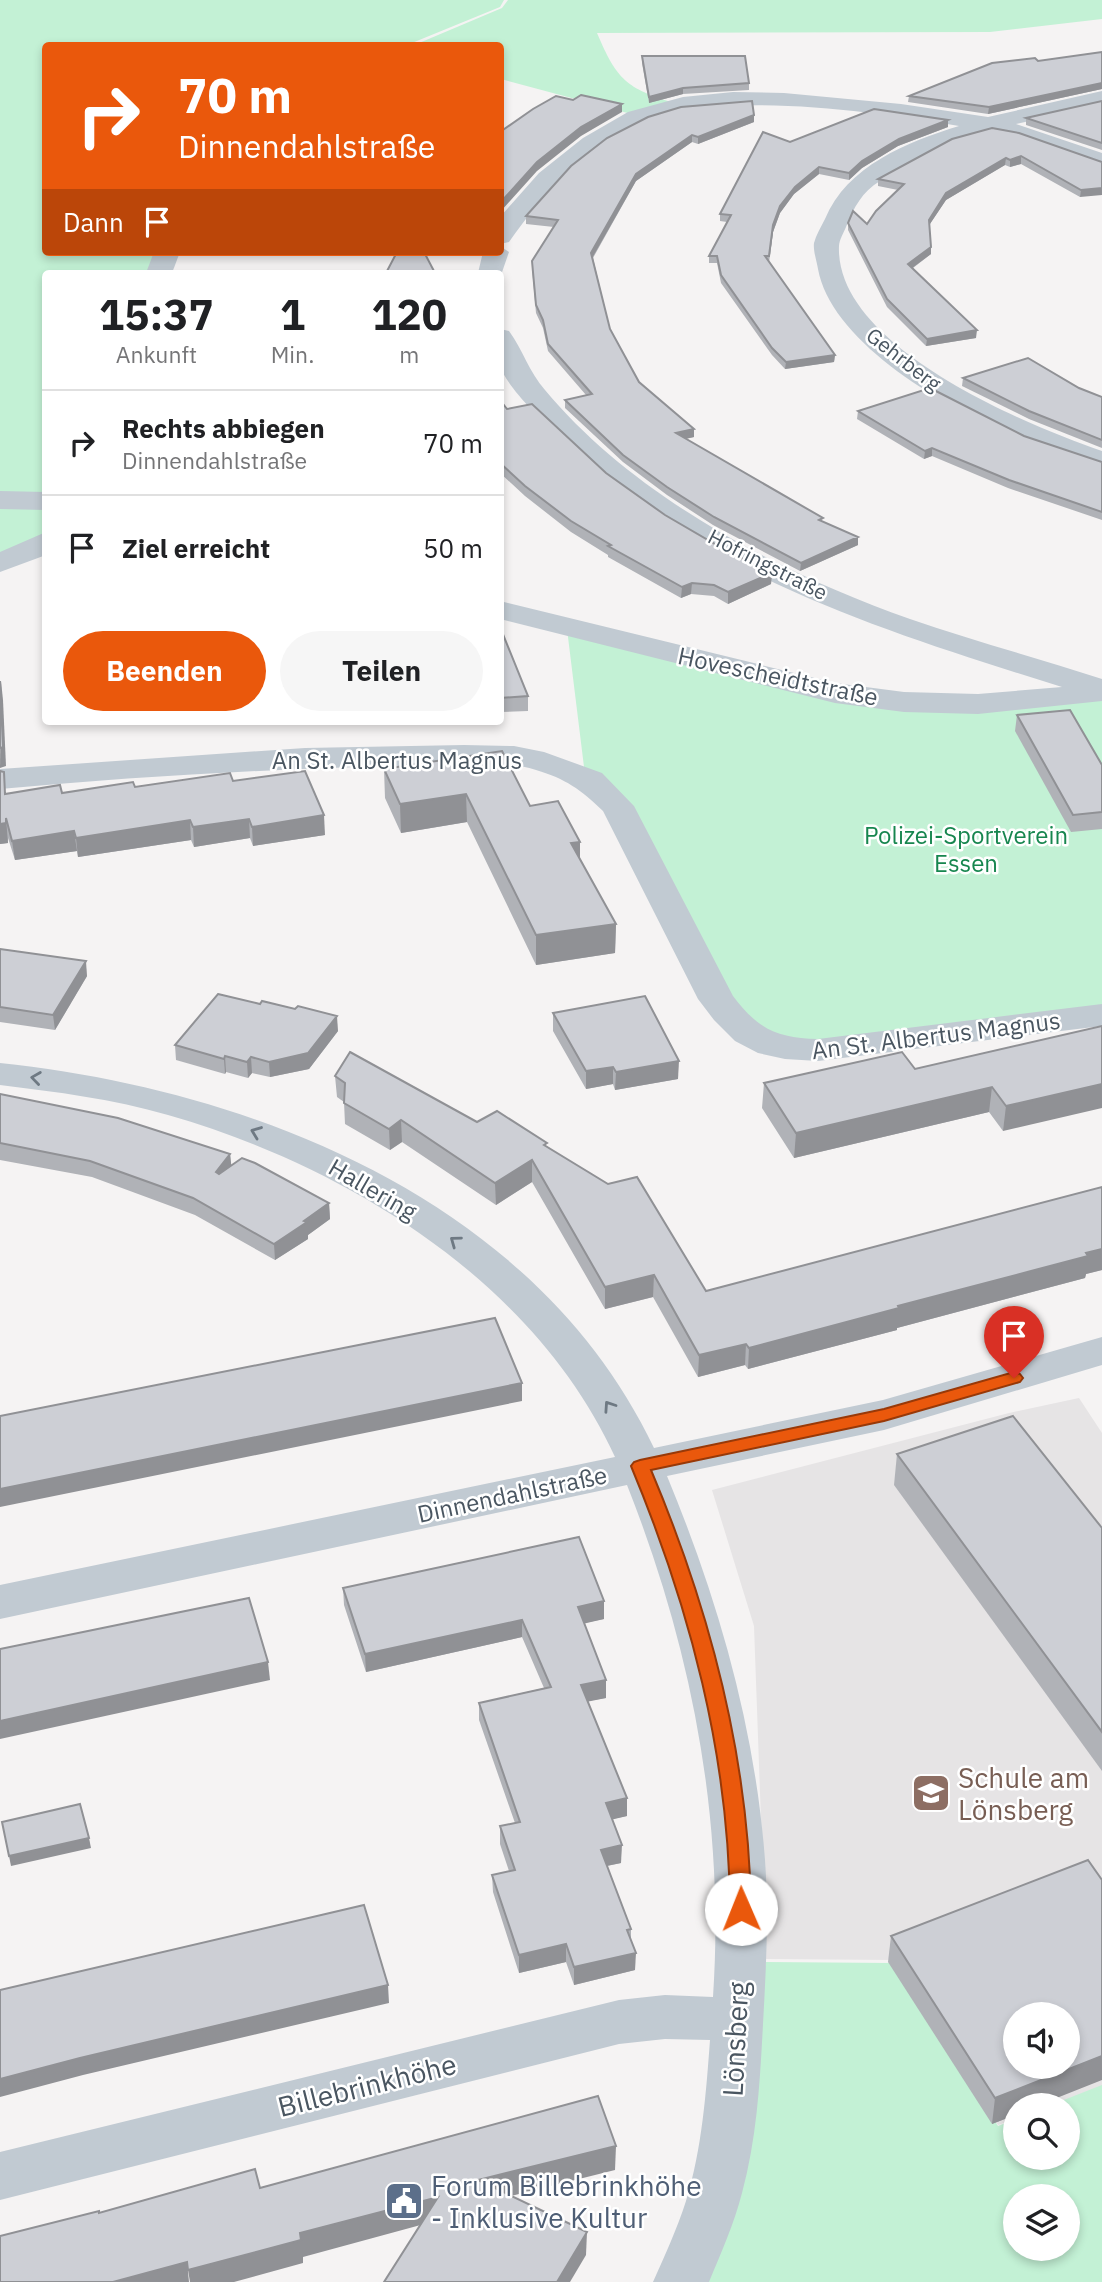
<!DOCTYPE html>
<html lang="de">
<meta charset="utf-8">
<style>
body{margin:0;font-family:"IBM Plex Sans",sans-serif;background:#f6f6f6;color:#202124;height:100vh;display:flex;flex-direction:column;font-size:26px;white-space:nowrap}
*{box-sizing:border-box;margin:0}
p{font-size:23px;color:#757577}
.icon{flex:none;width:38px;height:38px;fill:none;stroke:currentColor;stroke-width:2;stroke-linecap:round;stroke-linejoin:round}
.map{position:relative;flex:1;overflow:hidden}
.side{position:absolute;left:42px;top:270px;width:462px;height:455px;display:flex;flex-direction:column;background:#fff;border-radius:7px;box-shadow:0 4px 10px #0003}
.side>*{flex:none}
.guide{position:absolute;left:42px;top:42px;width:462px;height:214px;border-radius:7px;box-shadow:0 4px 10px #0003;background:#ea580c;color:#fff;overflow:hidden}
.controls{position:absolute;left:1003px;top:2002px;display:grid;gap:14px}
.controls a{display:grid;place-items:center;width:77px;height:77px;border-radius:50%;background:#fff;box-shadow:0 4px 10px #0003;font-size:35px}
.pin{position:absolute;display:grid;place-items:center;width:60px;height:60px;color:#fff;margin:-72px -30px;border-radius:50% 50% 50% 0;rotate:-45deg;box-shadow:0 0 7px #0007}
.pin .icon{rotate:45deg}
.me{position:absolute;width:77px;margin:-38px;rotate:359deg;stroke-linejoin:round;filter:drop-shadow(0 0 5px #0008)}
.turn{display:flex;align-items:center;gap:24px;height:147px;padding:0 21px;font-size:32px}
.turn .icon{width:91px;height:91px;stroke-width:2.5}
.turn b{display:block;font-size:49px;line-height:60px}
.then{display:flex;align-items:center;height:66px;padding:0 21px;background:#0003;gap:14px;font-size:26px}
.eta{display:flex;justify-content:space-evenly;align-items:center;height:119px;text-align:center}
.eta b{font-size:42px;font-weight:800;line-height:49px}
.button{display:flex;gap:14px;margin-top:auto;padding:14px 21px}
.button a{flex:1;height:80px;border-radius:42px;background:#ea580c;color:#fff;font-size:28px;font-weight:800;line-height:80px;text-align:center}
.button a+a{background:#f6f6f6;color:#202124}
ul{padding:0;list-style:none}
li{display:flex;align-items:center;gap:21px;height:105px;padding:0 21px;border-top:2px solid #e0e0e0}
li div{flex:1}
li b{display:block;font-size:26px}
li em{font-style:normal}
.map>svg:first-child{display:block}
.education{fill:#e6e4e5;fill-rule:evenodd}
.green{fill:#c3f1d5;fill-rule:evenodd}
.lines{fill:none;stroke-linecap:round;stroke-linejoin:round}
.minor{fill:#c1cad2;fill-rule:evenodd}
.wall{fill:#b0b2b7}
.shaded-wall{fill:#909195}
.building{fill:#cdcfd5;stroke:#909195;stroke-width:2;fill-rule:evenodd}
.oneway{stroke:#6e7983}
.route{fill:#ea580c;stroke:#983908;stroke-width:2}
.labels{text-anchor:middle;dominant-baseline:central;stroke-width:5;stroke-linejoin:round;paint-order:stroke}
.far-street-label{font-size:21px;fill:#4a5661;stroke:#fff}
.street-label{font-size:24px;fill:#4a5661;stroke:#fff}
.park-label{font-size:24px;fill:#17864f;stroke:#fff}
.near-education-label{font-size:28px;fill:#785e54;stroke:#fff;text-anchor:start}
.near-street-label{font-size:28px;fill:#4a5661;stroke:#fff}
.near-service-label{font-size:28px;fill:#4e5e75;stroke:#fff;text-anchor:start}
</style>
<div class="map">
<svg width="1102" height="2282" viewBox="0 0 1102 2282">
<rect width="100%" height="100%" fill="#f5f3f3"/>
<path class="education" d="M1079,1398L1102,1433V2087L1052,2105H1015V2119L998,2125L895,1960L766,1959L754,1626L712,1490L1009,1413ZM1015,2014H1068V2067H1015Z"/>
<g class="green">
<polygon points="0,0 504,0 500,7 407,45 46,46 46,252 166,252 158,273 46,273 45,538 0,558"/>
<path d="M508,0H1102V19L990,32L597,33C617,80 626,88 674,103L635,115L501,79L500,46H412L502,8Z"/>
<polygon points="567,629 834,694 1102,696 1102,1012 798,1049 743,1025 585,775"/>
<path d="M766,1962L894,1963L998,2126L1015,2119V2158H1068V2105H1051L1102,2085V2282H700ZM1015,2196H1068V2249H1015Z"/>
</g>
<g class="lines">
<g class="minor">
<path d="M1102,91V105L1016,124L1102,153V168C1065,159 1029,134 991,132C967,131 901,167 880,181C862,192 854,207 846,227C844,232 839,240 839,246C835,346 1024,424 1102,451V469C1017,447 835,363 818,269C817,262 813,251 814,243C816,235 821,227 825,219C847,166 907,142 959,126C873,112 729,90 647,121C588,144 544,192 509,242L500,244V217L539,173L583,138L628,112L683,97L733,92L784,93L901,104L988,117Z"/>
<polygon points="500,246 509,252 500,278 500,273 478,273 483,252 500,252"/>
<polygon points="154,252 180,252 172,273 146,273"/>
<path d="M500,329L509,331C523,350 529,372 545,390C634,497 780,573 910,619C973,641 1038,658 1102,679V701L978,714L904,712L835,703L500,619V601L835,683L904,692L978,694L1062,687C880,630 692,572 554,433C540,419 505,384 500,366C498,356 500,340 500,329Z"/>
<polygon points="0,491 46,492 46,510 0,509"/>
<polygon points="46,532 46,555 0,572 0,552"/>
<path d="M464,745L514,746L544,752L602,773L634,806L733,996C758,1029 777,1038 818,1039L1102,1004V1026L818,1061L785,1059L758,1053L735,1041L714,1020L698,999L603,811C580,789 566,779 536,770C496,758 440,765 398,766C265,769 132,777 0,789V769L305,748Z"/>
<path d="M0,1063C256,1090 537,1202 654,1448L883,1400L1102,1337V1365L884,1430L667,1476C718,1599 755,1727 765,1860C769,1915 766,1970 763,2024C760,2081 757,2138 742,2193C734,2224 721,2253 709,2282H653C665,2255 677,2229 686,2201C702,2149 706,2094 710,2040L665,2039L619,2044L0,2200V2152L619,2000L665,1995L713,1997C725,1820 692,1649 627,1485L0,1619V1585L615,1457C535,1282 347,1166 168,1115C113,1099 57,1092 0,1085Z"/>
</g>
</g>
<g class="wall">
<polygon points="1102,52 1102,89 988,114 908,102 909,96 1038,61"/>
<polygon points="642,56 749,83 749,90 683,94 649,103 642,63"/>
<polygon points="1102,101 1102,150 1026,125 1026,118"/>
<polygon points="754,115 754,122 698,144 692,142 636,181 593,258 610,329 639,382 694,437 685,439 822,521 858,545 800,571 713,525 667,495 623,462 565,408 565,400 586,395 548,351 543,328 536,313 532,269 532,261 554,227 526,224 526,216 571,166"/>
<polygon points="948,127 898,146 862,168 849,180 819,174 794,194 780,213 773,232 769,262 835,355 834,362 785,369 772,355 721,283 717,263 709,263 709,256 727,222 720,221 720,214 790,142"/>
<polygon points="952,139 1102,162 1080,197 1021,164 1010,167 1005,165 946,200 929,225 931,254 913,268 976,338 926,346 887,307 848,230 848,223 867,224 898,190 878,186 878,179"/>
<polygon points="963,378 1079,388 1102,397 1102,448 1029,419 962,386"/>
<polygon points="500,400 507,409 606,473 665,515 727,551 772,573 771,584 728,604 714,596 691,594 681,598 608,557 608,555 571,532 525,496 500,473"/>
<polygon points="858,411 1024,436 1102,462 1102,520 1008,488 932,456 924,459 857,419"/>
<polygon points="500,627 528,696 528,711 500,712"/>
<polygon points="1017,715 1102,765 1102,829 1071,832 1015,731"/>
<polygon points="201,721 238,721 201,723"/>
<polygon points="384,769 530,806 580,859 616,924 615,953 536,965 467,822 401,833 385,798"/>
<polygon points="233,781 325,835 253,846 250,838 194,847 191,840 78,857 77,851 15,860 8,838 8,843 0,844 7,794 62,793"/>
<polygon points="0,949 87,976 55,1030 0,1022"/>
<polygon points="553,1013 678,1079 615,1090 613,1084 586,1089 553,1031"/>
<polygon points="1102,1026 1003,1131 989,1112 794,1158 762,1108 764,1083 915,1069"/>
<polygon points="338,1031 309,1069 270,1077 252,1073 248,1078 226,1072 225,1074 176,1060 175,1045"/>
<polygon points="335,1076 477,1122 547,1146 706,1291 1102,1187 1102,1270 1086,1274 1085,1278 897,1328 897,1330 748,1369 745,1365 698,1377 653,1297 605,1309 532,1182 496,1205 402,1142 390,1150 345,1124 344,1102 337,1097"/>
<polygon points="0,1094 230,1154 231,1165 329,1203 330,1219 308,1235 308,1239 275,1260 195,1215 92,1177 0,1160"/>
<polygon points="897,1454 1102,1528 1102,1771 894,1485"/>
<polygon points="343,1588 604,1601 604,1619 584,1623 606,1680 606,1698 587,1701 627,1798 627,1816 612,1819 621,1863 607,1866 631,1929 631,1940 635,1970 574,1985 566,1962 519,1973 493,1892 492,1875 509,1871 500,1844 500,1826 515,1823 479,1720 479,1703 544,1688 522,1637 366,1672 344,1605"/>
<polygon points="891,1936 1015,2105 1015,2115 992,2124 888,1962"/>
</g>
<g class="shaded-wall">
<polygon points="1102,83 1102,89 988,114 989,107"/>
<polygon points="683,88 683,94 649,103 649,97"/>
<polygon points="622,104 622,112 581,136 537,171 500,212 500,203 537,162 581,127"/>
<polygon points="754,115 754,122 698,144 698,137"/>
<polygon points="948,120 948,127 898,146 862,168 849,180 849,173 862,161 899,139"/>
<polygon points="692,135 692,142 636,181 591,260 591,253 636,174"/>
<polygon points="1021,156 1021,164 1010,167 1010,160"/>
<polygon points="1006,158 1005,165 946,200 928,227 929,220 946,193"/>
<polygon points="819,167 819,174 794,194 780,213 773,232 769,263 773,225 780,206 795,187"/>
<polygon points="1102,188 1102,195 1080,197 1081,190"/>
<polygon points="931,247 931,254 908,271 908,264"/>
<polygon points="977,330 976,338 926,346 927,339"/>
<polygon points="835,355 834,362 785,369 786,362"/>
<polygon points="694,429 694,437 676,441 676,433"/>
<polygon points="932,448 932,456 924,459 925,451"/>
<polygon points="858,537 858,545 800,571 801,563"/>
<polygon points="772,573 771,584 728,604 728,592"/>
<polygon points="692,583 691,594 681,598 682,587"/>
<polygon points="1,681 3,700 6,766 0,768"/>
<polygon points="466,794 467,822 401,833 400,804"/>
<polygon points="324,815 325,835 253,846 252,827"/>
<polygon points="6,818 8,843 0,844 0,824"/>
<polygon points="249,819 250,838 194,847 193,827"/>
<polygon points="190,820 191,840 78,857 76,838"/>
<polygon points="74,831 77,851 15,860 12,841"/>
<polygon points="580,842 580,871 571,843"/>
<polygon points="616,924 615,953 536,965 536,935"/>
<polygon points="86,961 87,976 55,1030 53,1015"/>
<polygon points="337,1016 338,1031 309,1069 270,1077 269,1062"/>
<polygon points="225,1056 226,1072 225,1074 224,1059"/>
<polygon points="251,1057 252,1073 248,1078 247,1062"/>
<polygon points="679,1061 678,1079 615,1090 616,1072"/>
<polygon points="613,1067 613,1084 586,1089 586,1071"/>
<polygon points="1102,1084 1102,1108 1003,1131 1006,1106"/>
<polygon points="992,1087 989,1112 794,1158 796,1133"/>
<polygon points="401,1120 402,1142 390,1150 389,1129"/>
<polygon points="230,1154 232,1171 218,1189 216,1172"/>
<polygon points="532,1160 532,1182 496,1205 495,1183"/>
<polygon points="329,1203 330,1219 308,1235 308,1239 275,1260 274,1244"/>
<polygon points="1102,1249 1102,1270 1086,1274 1085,1278 897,1328 897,1330 748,1369 749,1348"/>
<polygon points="654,1275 653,1297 605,1309 605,1287"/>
<polygon points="746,1344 745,1365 698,1377 699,1355"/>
<polygon points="522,1383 522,1401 0,1507 0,1489"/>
<polygon points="604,1601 604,1619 578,1625 578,1607"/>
<polygon points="522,1620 522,1637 366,1672 365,1654"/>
<polygon points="268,1662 270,1680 0,1739 0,1721"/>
<polygon points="606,1680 606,1698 581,1703 581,1685"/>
<polygon points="627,1798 627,1816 606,1821 606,1803"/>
<polygon points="89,1838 91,1848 11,1866 9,1856"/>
<polygon points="622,1845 621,1863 601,1867 601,1850"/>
<polygon points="566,1944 566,1962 519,1973 519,1955"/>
<polygon points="636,1953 635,1970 574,1985 574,1967"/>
<polygon points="388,1985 389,2003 83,2075 0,2097 0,2079 80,2058"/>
<polygon points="1102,2056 1102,2080 1039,2105 1015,2105 1015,2115 992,2124 995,2098"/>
<polygon points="616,2146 615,2170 479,2204 478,2180"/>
<polygon points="438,2197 439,2220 303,2257 303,2263 234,2282 190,2282 188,2270 300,2233"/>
<polygon points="587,2232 586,2255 570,2282 557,2282"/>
<polygon points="187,2262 189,2282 113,2282 113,2281"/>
</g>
<g class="building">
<polygon points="1102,52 1102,83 989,107 909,96 992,63 1035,58 1038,61"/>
<polygon points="642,56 745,56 749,83 683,88 649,97"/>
<polygon points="581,95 622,104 581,127 537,162 500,203 500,132 533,109 556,96 573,100"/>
<polygon points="752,101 754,115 698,137 692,135 636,174 591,253 610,329 639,382 694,429 676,433 823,518 819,520 858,537 801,563 714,517 667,487 623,455 565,400 592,394 548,344 543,320 536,305 532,261 558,220 526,216 571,166 607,138 648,117 681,107"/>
<polygon points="1102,101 1102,143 1026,118"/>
<polygon points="874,109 948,120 899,139 862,161 849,173 819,167 795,187 780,206 773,225 769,256 765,256 835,355 786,362 772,348 721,275 717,256 709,256 731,215 720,214 763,132 790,142"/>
<polygon points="992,128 1019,133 1102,162 1102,188 1081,190 1021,156 1010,160 1006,158 946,193 929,220 931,247 908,264 977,330 927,339 887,299 848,223 853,211 867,224 876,211 904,184 878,179 952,139"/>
<polygon points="397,252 424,252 435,273 386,273"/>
<polygon points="1028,358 1079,388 1102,397 1102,440 1029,411 963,378"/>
<polygon points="930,388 1024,436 1102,462 1102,512 1009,480 932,448 925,451 858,411"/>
<polygon points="500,400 507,409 532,404 606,473 665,515 727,551 772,573 728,592 714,585 692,583 682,587 608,546 611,545 571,521 525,486 500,463"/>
<polygon points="500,627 528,696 500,698"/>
<polygon points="0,681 3,747 0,748"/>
<polygon points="1070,710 1102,765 1102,812 1073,815 1017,715"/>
<polygon points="502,751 530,806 558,801 580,842 571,843 616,924 536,935 466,794 400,804 384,769"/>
<polygon points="0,771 4,772 5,794 60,785 62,793 133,782 135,787 230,773 233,781 305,771 324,815 252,827 249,819 193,827 190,820 76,838 74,831 12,841 6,818 6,823 0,824"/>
<polygon points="0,949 86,961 53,1015 0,1007"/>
<polygon points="218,994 260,1004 262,1001 295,1009 298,1006 337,1016 308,1053 269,1062 251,1057 247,1062 225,1056 224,1059 175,1045"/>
<polygon points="645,996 679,1061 616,1072 613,1067 586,1071 553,1013"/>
<polygon points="1102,1026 1102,1084 1006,1106 992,1087 796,1133 764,1083 902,1052 915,1069"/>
<polygon points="350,1052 477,1122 497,1111 547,1143 544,1145 608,1184 637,1177 706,1291 1102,1187 1102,1249 1086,1253 1088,1256 898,1306 899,1308 749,1348 746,1344 699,1355 654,1275 605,1287 532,1160 495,1183 401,1120 389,1129 344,1103 345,1083 335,1076"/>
<polygon points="0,1094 118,1118 230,1154 216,1172 219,1174 242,1158 255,1163 329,1203 304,1221 307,1222 274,1244 193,1198 90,1161 0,1143"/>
<polygon points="495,1318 522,1383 0,1489 0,1416"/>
<polygon points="1013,1416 1102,1528 1102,1732 897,1454"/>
<polygon points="579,1537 604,1601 578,1607 606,1680 581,1685 627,1798 606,1803 622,1845 601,1850 631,1929 627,1930 636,1953 574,1967 566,1944 519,1955 492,1875 515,1870 500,1826 520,1822 479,1703 551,1687 522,1620 365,1654 343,1588"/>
<polygon points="249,1598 268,1662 0,1721 0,1649"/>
<polygon points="80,1804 89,1838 9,1856 2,1822"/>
<path d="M1088,1860L1102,1880V2056L995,2098L891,1936ZM1015,2014H1068V2067H1015Z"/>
<polygon points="364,1905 388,1985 80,2058 0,2079 0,1990"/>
<polygon points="598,2096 616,2146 478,2180 587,2232 557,2282 384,2282 438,2197 300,2233 301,2240 188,2270 187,2262 113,2282 0,2282 0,2236 99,2211 99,2213 255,2169 260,2188"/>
</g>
<defs><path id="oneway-chevron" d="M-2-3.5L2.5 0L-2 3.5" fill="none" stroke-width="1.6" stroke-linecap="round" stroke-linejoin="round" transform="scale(1.75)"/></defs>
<g class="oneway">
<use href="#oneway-chevron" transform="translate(36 1078) rotate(-172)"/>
<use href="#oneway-chevron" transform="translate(256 1132) rotate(-159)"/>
<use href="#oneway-chevron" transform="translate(455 1241) rotate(-144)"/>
<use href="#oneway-chevron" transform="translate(609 1406) rotate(-124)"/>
</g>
<path class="route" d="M1014,1372L1020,1374L1023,1378L1020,1382L884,1421L651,1470C710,1610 749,1757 751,1909L748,1915L741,1918L733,1915L730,1909C729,1755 690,1608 631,1466L634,1462L640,1460L884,1409Z"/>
<defs>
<symbol id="school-square" viewBox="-11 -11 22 22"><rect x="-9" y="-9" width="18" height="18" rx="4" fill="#8d6e63" stroke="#fff"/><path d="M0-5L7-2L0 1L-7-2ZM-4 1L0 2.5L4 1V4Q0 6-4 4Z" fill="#fff"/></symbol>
<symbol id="civic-square" viewBox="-11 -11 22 22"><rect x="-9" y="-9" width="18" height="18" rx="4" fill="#5c6f8a" stroke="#fff"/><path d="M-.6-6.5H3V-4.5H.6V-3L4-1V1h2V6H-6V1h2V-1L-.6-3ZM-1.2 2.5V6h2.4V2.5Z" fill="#fff"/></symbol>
</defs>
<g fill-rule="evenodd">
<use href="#school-square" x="909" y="1771" width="44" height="44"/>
<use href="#civic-square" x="382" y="2179" width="44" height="44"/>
</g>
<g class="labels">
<g class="far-street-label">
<text transform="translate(904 359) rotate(38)">Gehrberg</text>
<text transform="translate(768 564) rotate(27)">Hofringstraße</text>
</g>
<g class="street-label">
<text transform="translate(778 676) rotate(12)">Hovescheidtstraße</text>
<text x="397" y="760">An St. Albertus Magnus</text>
<text transform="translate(936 1035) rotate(-7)">An St. Albertus Magnus</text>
<text transform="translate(373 1189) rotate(30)">Hallering</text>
<text transform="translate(512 1494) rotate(-12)">Dinnendahlstraße</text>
</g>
<g class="park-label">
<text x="966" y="835">Polizei-Sportverein<tspan x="966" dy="28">Essen</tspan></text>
</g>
<g class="near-education-label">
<text x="958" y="1777">Schule am<tspan x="958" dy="32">Lönsberg</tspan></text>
</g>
<g class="near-street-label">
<text transform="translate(735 2039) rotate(-87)">Lönsberg</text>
<text transform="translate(367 2085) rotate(-14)">Billebrinkhöhe</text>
</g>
<g class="near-service-label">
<text x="431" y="2185">Forum Billebrinkhöhe<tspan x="431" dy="32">- Inklusive Kultur</tspan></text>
</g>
</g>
</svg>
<div class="controls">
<a><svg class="icon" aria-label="sound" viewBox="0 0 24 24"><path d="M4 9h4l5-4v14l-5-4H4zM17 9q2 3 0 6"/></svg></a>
<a><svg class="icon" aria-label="search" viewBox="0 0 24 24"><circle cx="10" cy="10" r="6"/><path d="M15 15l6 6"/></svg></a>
<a><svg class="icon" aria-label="layers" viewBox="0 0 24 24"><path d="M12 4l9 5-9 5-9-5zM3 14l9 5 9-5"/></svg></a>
</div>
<div class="pin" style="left:1014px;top:1378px;background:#d93025"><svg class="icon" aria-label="arrive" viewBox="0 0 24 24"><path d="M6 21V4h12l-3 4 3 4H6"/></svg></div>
<svg class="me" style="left:741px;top:1909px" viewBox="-20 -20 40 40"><circle r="19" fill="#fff"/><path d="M0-13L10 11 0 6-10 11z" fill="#ea580c"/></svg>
<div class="guide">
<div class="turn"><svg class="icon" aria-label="right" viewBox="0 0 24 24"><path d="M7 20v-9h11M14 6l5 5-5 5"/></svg><div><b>70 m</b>Dinnendahlstraße</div></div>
<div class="then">Dann<svg class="icon" aria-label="arrive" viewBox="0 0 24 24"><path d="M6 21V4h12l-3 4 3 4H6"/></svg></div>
</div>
<section class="side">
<div class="eta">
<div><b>15:37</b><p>Ankunft</p></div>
<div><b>1</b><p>Min.</p></div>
<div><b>120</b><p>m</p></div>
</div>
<ul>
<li><svg class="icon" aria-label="right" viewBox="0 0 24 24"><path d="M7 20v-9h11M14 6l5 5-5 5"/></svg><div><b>Rechts abbiegen</b><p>Dinnendahlstraße</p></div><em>70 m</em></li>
<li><svg class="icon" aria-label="arrive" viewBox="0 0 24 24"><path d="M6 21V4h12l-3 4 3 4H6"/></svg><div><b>Ziel erreicht</b></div><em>50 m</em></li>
</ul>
<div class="button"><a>Beenden</a><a>Teilen</a></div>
</section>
</div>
